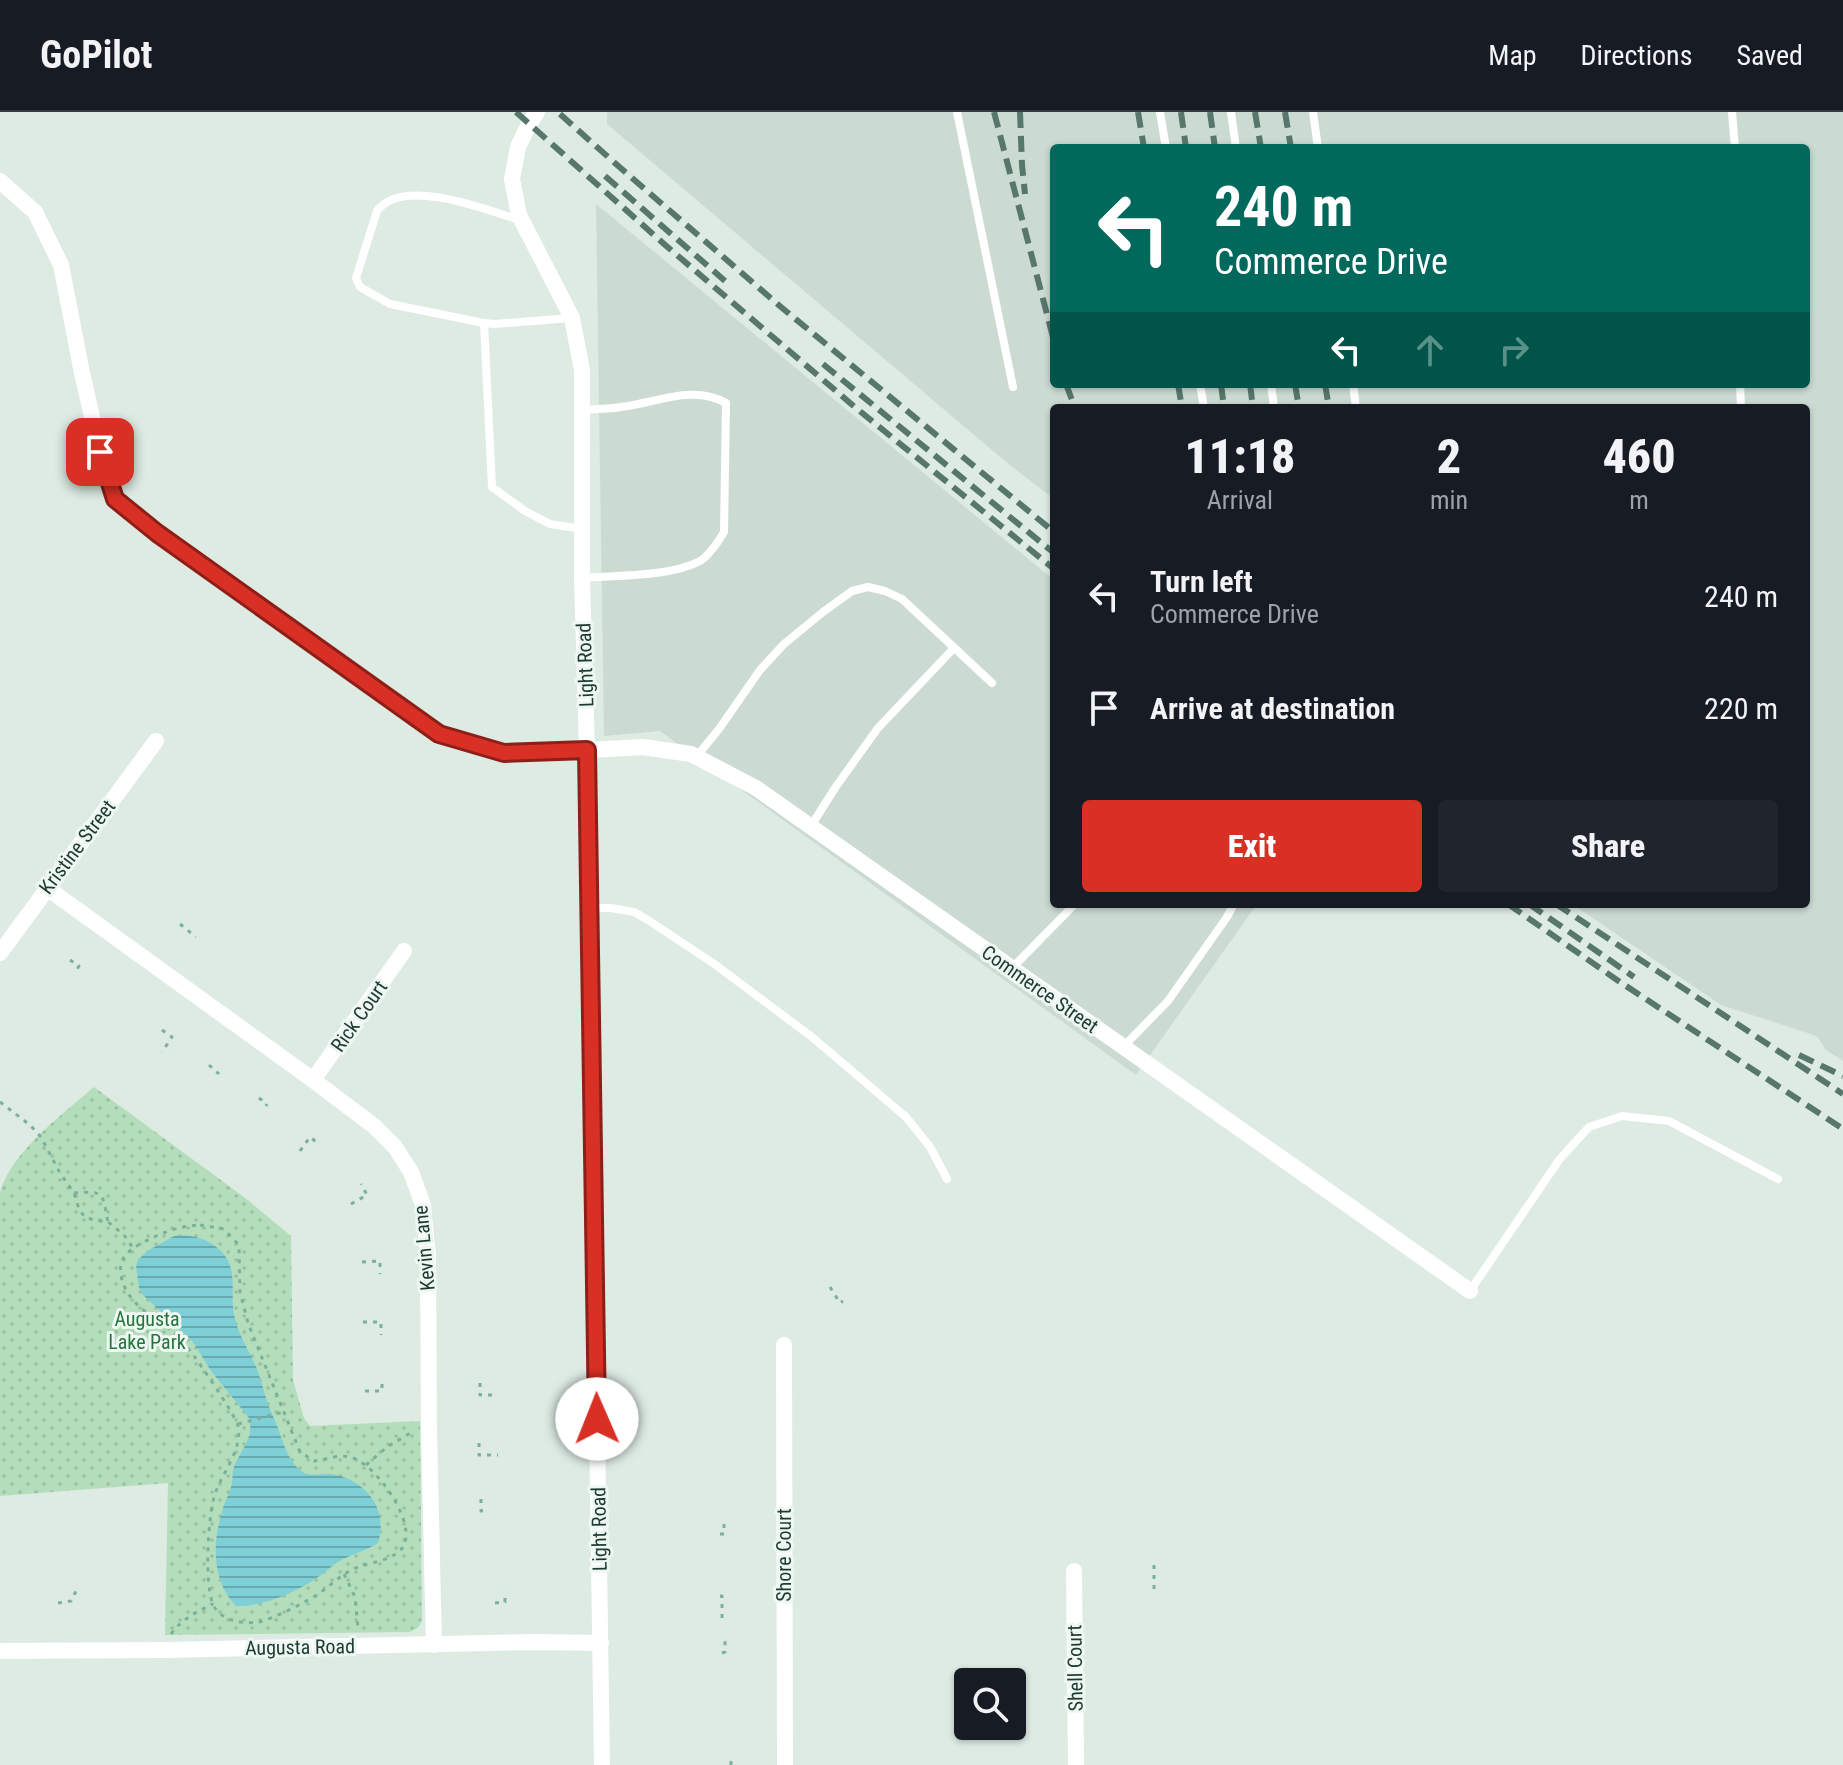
<!DOCTYPE html>
<style>
body{margin:0;font-family:"Roboto Condensed",sans-serif;background:#20242c;color:#f1f3f6;height:100vh;display:flex;flex-direction:column;font-size:30px;white-space:nowrap}
*{box-sizing:border-box;margin:0}
p{font-size:26px;color:#9ea1a6}
.icon{flex:none;width:44px;height:44px;fill:none;stroke:currentColor;stroke-width:2;stroke-linecap:round;stroke-linejoin:round}
.map{position:relative;flex:1;overflow:hidden}
.side{position:absolute;left:1050px;top:292px;width:760px;height:504px;display:flex;flex-direction:column;background:#171b24;border-radius:8px;box-shadow:0 2px 6px #0004}
.side>*{flex:none}
.guide{position:absolute;left:1050px;top:32px;width:760px;height:244px;border-radius:8px;box-shadow:0 2px 6px #0004;background:#00695c;color:#fff;overflow:hidden}
.tools{position:absolute;left:954px;top:1556px;display:grid;gap:16px}
.tools a{display:grid;place-items:center;width:72px;height:72px;border-radius:8px;background:#171b24;box-shadow:0 2px 6px #0004;font-size:40px}
.pin{position:absolute;display:grid;place-items:center;width:68px;height:68px;color:#fff;margin:-34px;border-radius:16px;box-shadow:0 4px 12px #0006}
.me{position:absolute;width:88px;margin:-44px;rotate:359deg;stroke-linejoin:round;filter:drop-shadow(0 0 6px #0008)}
.turn{display:flex;align-items:center;gap:28px;height:168px;padding:0 32px;font-size:36px}
.turn .icon{width:104px;height:104px;stroke-width:2.5}
.turn b{display:block;font-size:56px;line-height:68px}
.lanes{display:flex;align-items:center;height:76px;padding:0 32px;background:#0003;justify-content:center;gap:40px;direction:ltr}
.lanes .off{opacity:.35}
.eta{display:flex;justify-content:space-evenly;align-items:center;height:136px;text-align:center}
.eta b{font-size:48px;font-weight:800;line-height:56px}
.cta{display:flex;gap:16px;margin-top:auto;padding:16px 32px}
.cta a{flex:1;height:92px;border-radius:8px;background:#d93025;color:#fff;font-size:32px;font-weight:800;line-height:92px;text-align:center}
.cta a+a{background:#20242c;color:#f1f3f6}
ul{padding:0;list-style:none}
li{display:flex;align-items:center;gap:24px;height:112px;padding:0 32px}
li div{flex:1}
li b{display:block;font-size:30px}
li em{font-style:normal}
header{display:flex;align-items:center;gap:48px;box-sizing:border-box;height:112px;padding:0 40px;background:#171b24;border-bottom:2px solid #363941}
header strong{font-size:38px}
nav{display:flex;gap:44px;margin-inline-start:auto;font-size:28px}
.map>svg:first-child{display:block}
.built{fill:#cbdbd2;fill-rule:evenodd}
.park{fill:url(#park-dots)}
.water{fill:url(#water-rules)}
.lines{fill:none;stroke-linecap:round;stroke-linejoin:round}
.path{stroke:#7bb19b;stroke-width:3;stroke-dasharray:4 6;stroke-linecap:butt}
.service{stroke:#fff;stroke-width:8}
.minor{stroke:#fff;stroke-width:16}
.rail{stroke:#57776c;stroke-width:6;stroke-dasharray:16 8;stroke-linecap:butt}
.route-casing{stroke:#8d1f18;stroke-width:20}
.route{stroke:#d93025;stroke-width:14}
.labels{text-anchor:middle;dominant-baseline:central;stroke-width:6;stroke-linejoin:round;paint-order:stroke}
.street-label{font-size:20px;fill:#1e3b31;stroke:#eef7f2}
.park-label{font-size:20px;fill:#25753d;stroke:#eef7f2}
</style>
<header>
<strong>GoPilot</strong>
<nav><a>Map</a><a>Directions</a><a>Saved</a></nav>
</header>
<div class="map">
<svg width="1843" height="1653" viewBox="0 0 1843 1653">
<defs>
<pattern id="park-dots" width="8" height="8" patternUnits="userSpaceOnUse" patternTransform="scale(2)"><rect width="8" height="8" fill="#b4debb"/><path d="M2 2h.1M6 6h.1" fill="none" stroke="#9abfa1" stroke-width="1.8" stroke-linecap="round"/></pattern>
<pattern id="water-rules" width="6" height="5" patternUnits="userSpaceOnUse" patternTransform="scale(2)"><rect width="6" height="5" fill="#7fcfd6"/><path d="M0 2.5h6" fill="none" stroke="#67a9ae"/></pattern>
</defs>
<rect width="100%" height="100%" fill="#ddebe3"/>
<g class="built">
<path d="M607,0H1843V949L1826,938L1817,924L1721,893L1572,792H1806V296H1054V387L1006,350L607,12ZM1054,36H1806V272H1054Z"/>
<polygon points="596,92 1054,468 1054,792 1257,792 1136,963 660,619 604,624"/>
</g>
<path class="park" d="M94,975L244,1085L291,1124L293,1268L304,1306L310,1314L420,1309L422,1506C421,1515 417,1517 409,1520L165,1523L168,1371L0,1384V1080C13,1038 62,1003 94,975Z"/>
<path class="water" d="M181,1123C194,1124 204,1126 215,1134C242,1153 228,1180 235,1207C240,1227 253,1244 259,1263C264,1277 266,1290 273,1304C281,1321 285,1345 300,1358C308,1366 320,1361 330,1362C365,1366 389,1397 378,1431C364,1440 351,1442 338,1450C331,1454 325,1461 318,1465C297,1480 262,1495 236,1494C212,1470 212,1431 222,1400C224,1390 231,1380 232,1370C233,1366 232,1362 233,1358C239,1339 255,1327 249,1306L211,1259L193,1230L142,1182L139,1176L136,1154L138,1148L147,1139L174,1124Z"/>
<g class="lines">
<g class="path">
<polyline points="180,812 196,825"/>
<polyline points="70,848 79,854 76,859"/>
<polyline points="162,918 172,925 162,940"/>
<polyline points="209,953 219,962"/>
<polyline points="259,986 267,992 266,994"/>
<polyline points="0,990 30,1013 41,1025 60,1061 74,1081 79,1097 84,1104 93,1108 108,1110 112,1113 124,1123 133,1136"/>
<polyline points="300,1039 310,1025 320,1033"/>
<path d="M74,1081C106,1078 102,1082 108,1110"/>
<polyline points="351,1092 367,1083 361,1072"/>
<path d="M200,1113L224,1117L237,1131L239,1138L240,1180L248,1211L300,1340L314,1349C325,1348 338,1342 350,1345C374,1350 416,1408 404,1433C397,1447 374,1450 361,1454C345,1459 333,1471 320,1481C304,1491 277,1505 259,1510C244,1512 225,1510 215,1496C203,1478 208,1403 215,1382C222,1361 243,1337 238,1314C235,1302 191,1238 181,1227C161,1207 126,1195 121,1163C118,1146 129,1138 142,1131C161,1121 178,1114 200,1113Z"/>
<polyline points="362,1150 380,1149 380,1162"/>
<polyline points="830,1175 840,1191 843,1189"/>
<polyline points="363,1210 381,1210 381,1223"/>
<polyline points="480,1271 480,1283 498,1283"/>
<polyline points="365,1279 382,1279 382,1267"/>
<polyline points="238,1312 283,1300"/>
<polyline points="479,1331 479,1343 498,1343"/>
<polyline points="366,1353 387,1335 412,1320"/>
<polyline points="481,1387 481,1399 488,1399"/>
<polyline points="720,1422 724,1422 724,1407"/>
<polyline points="344,1462 355,1485 358,1516"/>
<polyline points="1154,1477 1154,1453 1156,1453"/>
<polyline points="720,1484 722,1484 722,1510"/>
<polyline points="58,1491 71,1489 76,1479"/>
<polyline points="495,1491 505,1490 505,1480"/>
<path d="M171,1522C182,1507 196,1500 213,1492"/>
<polyline points="722,1541 725,1540 725,1527"/>
<polyline points="731,1653 731,1648"/>
</g>
<g class="service">
<polyline points="957,0 1013,275"/>
<polyline points="1160,0 1166,36"/>
<polyline points="1231,0 1236,36"/>
<polyline points="1313,0 1318,36"/>
<polyline points="1732,0 1735,36"/>
<path d="M522,109C488,98 403,64 377,99L356,166L360,175L390,192L484,211L494,212L571,206"/>
<polyline points="484,211 492,375 525,399 550,412 582,417"/>
<polyline points="1200,272 1204,296"/>
<polyline points="1271,272 1274,296"/>
<polyline points="1353,272 1356,296"/>
<polyline points="1740,272 1741,296"/>
<path d="M582,466C616,463 670,465 700,449C710,443 718,430 724,420L726,291C693,272 656,291 621,295C608,297 595,297 582,298"/>
<polyline points="697,644 719,617 760,558 784,532 823,500 852,479 868,475 885,479 902,487 992,571"/>
<polyline points="811,714 835,676 878,616 954,536"/>
<polyline points="590,796 611,796 634,800 648,808 713,851 812,925 906,1005 930,1035 947,1067"/>
<polyline points="1012,856 1075,792"/>
<polyline points="1123,935 1168,889 1227,805 1234,792"/>
<polyline points="1470,1179 1559,1048 1589,1015 1622,1004 1669,1009 1778,1067"/>
</g>
<g class="minor">
<polyline points="537,0 529,12 518,35 512,67 519,103 572,206 582,258 582,466 587,638 602,1653"/>
<polyline points="0,69 35,100 61,153 82,261 100,340 115,387 157,421 439,622 504,641 554,640 643,635 691,642 756,676 1470,1179"/>
<polyline points="47,776 313,968 374,1014 395,1035 411,1060 423,1093 428,1144 429,1317 434,1533"/>
<polyline points="0,841 156,629"/>
<polyline points="313,968 404,839"/>
<polyline points="784,1233 785,1653"/>
<polyline points="1074,1459 1076,1653"/>
<polyline points="0,1539 166,1538 534,1530 601,1531"/>
</g>
<g class="rail">
<polyline points="516,0 664,132 856,296 1054,457"/>
<polyline points="994,0 1054,229"/>
<polyline points="1020,0 1022,53 1025,82"/>
<polyline points="1138,0 1144,36"/>
<polyline points="1181,0 1186,36"/>
<polyline points="1210,0 1215,36"/>
<polyline points="1255,0 1261,36"/>
<polyline points="1285,0 1291,36"/>
<polyline points="560,2 616,52 781,195 1054,420"/>
<polyline points="605,64 725,169"/>
<polyline points="823,252 1054,441"/>
<polyline points="1066,272 1075,296"/>
<polyline points="1178,272 1182,296"/>
<polyline points="1221,272 1224,296"/>
<polyline points="1250,272 1253,296"/>
<polyline points="1295,272 1299,296"/>
<polyline points="1325,272 1329,296"/>
<polyline points="1508,792 1617,868 1843,1017"/>
<polyline points="1529,792 1634,865"/>
<polyline points="1556,792 1843,982"/>
<polyline points="1799,943 1843,964"/>
</g>
</g>
<g class="lines">
<defs>
<polyline id="route" points="100,340 115,387 157,421 439,622 504,641 587,638 597,1307"/>
</defs>
<use href="#route" class="route-casing"/>
<use href="#route" class="route"/>
</g>
<g class="labels">
<g class="street-label">
<text transform="translate(585 553) rotate(-92)">Light Road</text>
<text transform="translate(77 735) rotate(-53)">Kristine Street</text>
<text transform="translate(1040 877) rotate(35)">Commerce Street</text>
<text transform="translate(359 904) rotate(-55)">Rick Court</text>
<text transform="translate(424 1136) rotate(-95)">Kevin Lane</text>
<text transform="translate(599 1417) rotate(-91)">Light Road</text>
<text transform="translate(784 1443) rotate(-90)">Shore Court</text>
<text transform="translate(300 1535) rotate(-1)">Augusta Road</text>
<text transform="translate(1075 1556) rotate(-91)">Shell Court</text>
</g>
<g class="park-label">
<text x="147" y="1207">Augusta<tspan x="147" dy="23">Lake Park</tspan></text>
</g>
</g>
</svg>
<div class="tools">
<a><svg class="icon" aria-label="search" viewBox="0 0 24 24"><circle cx="10" cy="10" r="6"/><path d="M15 15l6 6"/></svg></a>
</div>
<div class="pin" style="left:100px;top:340px;background:#d93025"><svg class="icon" aria-label="arrive" viewBox="0 0 24 24"><path d="M6 21V4h12l-3 4 3 4H6"/></svg></div>
<svg class="me" style="left:597px;top:1307px" viewBox="-20 -20 40 40"><circle r="19" fill="#fff"/><path d="M0-13L10 11 0 6-10 11z" fill="#d93025"/></svg>
<div class="guide">
<div class="turn"><svg class="icon" aria-label="left" viewBox="0 0 24 24"><path d="M17 20v-9H6M10 6l-5 5 5 5"/></svg><div><b>240 m</b>Commerce Drive</div></div>
<div class="lanes"><svg class="icon" aria-label="left" viewBox="0 0 24 24"><path d="M17 20v-9H6M10 6l-5 5 5 5"/></svg><svg class="icon off" aria-label="ahead" viewBox="0 0 24 24"><path d="M12 20V5M6 11l6-6 6 6"/></svg><svg class="icon off" aria-label="right" viewBox="0 0 24 24"><path d="M7 20v-9h11M14 6l5 5-5 5"/></svg></div>
</div>
<section class="side">
<div class="eta">
<div><b>11:18</b><p>Arrival</p></div>
<div><b>2</b><p>min</p></div>
<div><b>460</b><p>m</p></div>
</div>
<ul>
<li><svg class="icon" aria-label="left" viewBox="0 0 24 24"><path d="M17 20v-9H6M10 6l-5 5 5 5"/></svg><div><b>Turn left</b><p>Commerce Drive</p></div><em>240 m</em></li>
<li><svg class="icon" aria-label="arrive" viewBox="0 0 24 24"><path d="M6 21V4h12l-3 4 3 4H6"/></svg><div><b>Arrive at destination</b></div><em>220 m</em></li>
</ul>
<div class="cta"><a>Exit</a><a>Share</a></div>
</section>
</div>
